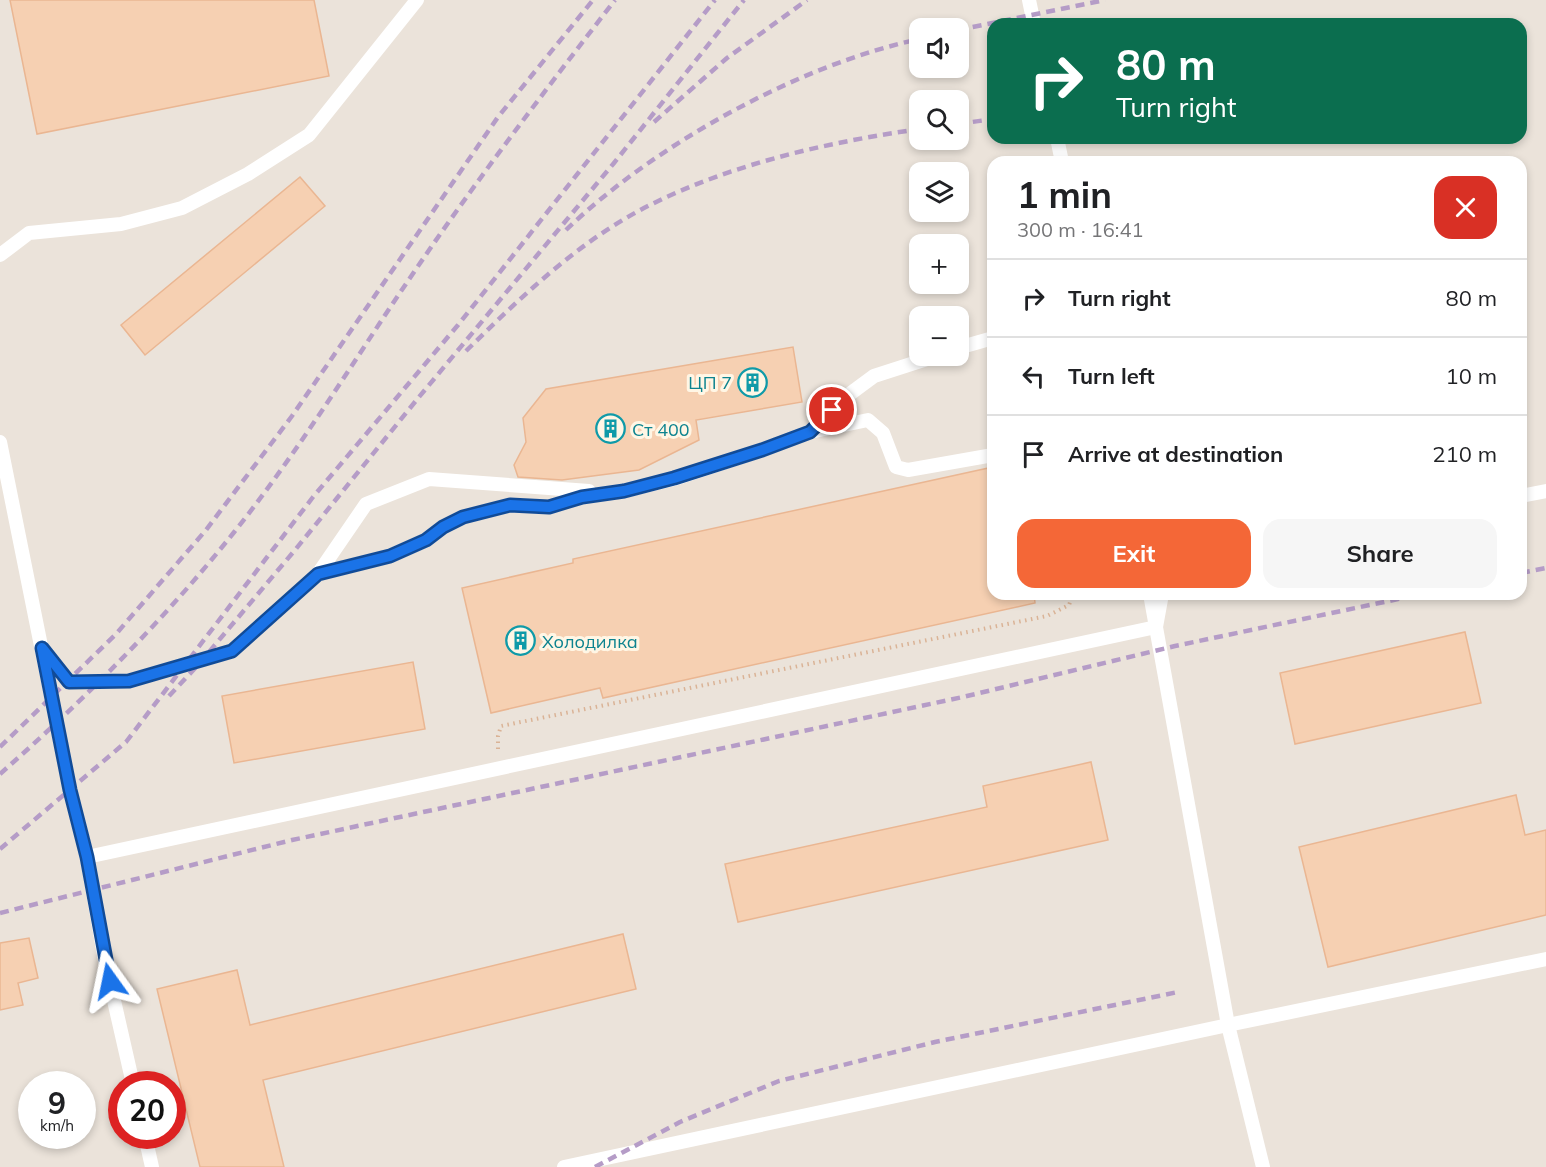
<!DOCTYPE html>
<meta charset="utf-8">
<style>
body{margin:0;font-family:Mulish,sans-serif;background:#f6f6f6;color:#202124;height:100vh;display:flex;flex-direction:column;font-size:22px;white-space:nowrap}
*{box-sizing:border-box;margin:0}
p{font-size:20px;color:#757577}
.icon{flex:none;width:33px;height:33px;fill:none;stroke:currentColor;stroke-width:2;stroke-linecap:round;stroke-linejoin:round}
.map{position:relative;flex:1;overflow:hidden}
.sheet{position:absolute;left:987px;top:156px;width:540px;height:444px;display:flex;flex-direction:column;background:#fff;border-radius:18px;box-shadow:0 3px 9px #0003}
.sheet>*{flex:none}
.guide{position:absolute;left:987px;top:18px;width:540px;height:126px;border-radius:18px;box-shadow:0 3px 9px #0003;background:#0b6e4f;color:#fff;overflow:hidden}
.fabs{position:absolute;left:909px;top:18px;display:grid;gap:12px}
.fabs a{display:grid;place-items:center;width:60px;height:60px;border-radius:12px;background:#fff;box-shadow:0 3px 9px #0003;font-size:30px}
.speed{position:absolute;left:18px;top:1071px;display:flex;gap:12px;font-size:30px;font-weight:700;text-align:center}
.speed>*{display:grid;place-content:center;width:78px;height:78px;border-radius:50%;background:#fff;box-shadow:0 3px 9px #0003;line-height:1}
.speed small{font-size:15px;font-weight:400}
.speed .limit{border:9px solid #d22;background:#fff;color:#111}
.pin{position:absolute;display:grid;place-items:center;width:51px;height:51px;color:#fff;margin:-26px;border:3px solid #fff;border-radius:50%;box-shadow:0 2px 6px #0007}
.me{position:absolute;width:66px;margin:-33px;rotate:348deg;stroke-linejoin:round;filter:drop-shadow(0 0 4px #0008)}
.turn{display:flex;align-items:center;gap:21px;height:126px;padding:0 30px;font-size:27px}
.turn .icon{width:78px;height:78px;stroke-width:2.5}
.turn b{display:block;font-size:42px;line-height:51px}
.round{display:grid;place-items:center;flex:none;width:63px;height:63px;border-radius:18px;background:#f6f6f6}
.headline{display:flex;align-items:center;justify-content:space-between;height:102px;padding:0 30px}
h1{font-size:36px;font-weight:700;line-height:45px}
.cta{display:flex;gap:12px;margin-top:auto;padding:12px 30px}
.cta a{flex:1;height:69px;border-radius:18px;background:#f46737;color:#fff;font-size:24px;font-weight:700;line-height:69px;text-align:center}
.cta a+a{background:#f6f6f6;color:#202124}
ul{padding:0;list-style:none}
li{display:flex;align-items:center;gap:18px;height:78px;padding:0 30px;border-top:2px solid #e0e0e0}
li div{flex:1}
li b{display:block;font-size:22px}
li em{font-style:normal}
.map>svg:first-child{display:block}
.industrial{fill:#ebe3da;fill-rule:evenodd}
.building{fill:#f6d0b2;stroke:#eab692;stroke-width:1.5}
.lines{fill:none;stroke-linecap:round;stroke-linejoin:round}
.path{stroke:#dab396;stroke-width:4;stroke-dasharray:1.5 4.5;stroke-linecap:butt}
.lane{stroke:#fff;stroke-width:14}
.rail{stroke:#b59cc7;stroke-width:4.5;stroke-dasharray:9 6;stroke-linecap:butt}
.route-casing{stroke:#114b97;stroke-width:15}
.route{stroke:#1a73e8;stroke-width:10}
.labels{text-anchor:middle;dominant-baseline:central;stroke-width:6;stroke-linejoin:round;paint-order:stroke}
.culture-label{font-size:18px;fill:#0d838f;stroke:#fff6e5;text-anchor:start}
</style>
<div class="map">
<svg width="1546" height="1167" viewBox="0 0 1546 1167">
<rect width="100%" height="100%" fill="#fef2dd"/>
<path class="industrial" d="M0,0H1546V1167H0ZM993,24H1521V138H993ZM920,28H958V68H920ZM920,100H958V140H920ZM993,162H1521V594H993ZM920,172H958V212H920ZM920,244H958V284H920ZM920,316H958V356H920ZM32,1084H82V1136H32ZM122,1084H172V1136H122Z"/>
<g class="building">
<polygon points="10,0 314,0 329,76 37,134"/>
<polygon points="300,177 325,206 145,355 121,325"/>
<polygon points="793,347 802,402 696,420 699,440 639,470 562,480 518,477 514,465 526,442 523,418 546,389"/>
<polygon points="993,467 993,594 1034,594 1035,603 603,698 600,688 491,713 462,588 573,563 573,559"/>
<polygon points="1465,632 1481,703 1295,744 1280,673"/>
<polygon points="413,662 425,729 234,763 222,696"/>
<polygon points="1091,762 1108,840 738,922 725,864 987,807 983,786"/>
<polygon points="1516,795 1525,835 1546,830 1546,915 1328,967 1299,847"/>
<polygon points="623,934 636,989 263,1080 284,1167 200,1167 157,989 237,970 250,1025"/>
<polygon points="29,938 38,978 18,983 23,1005 0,1010 0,943"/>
</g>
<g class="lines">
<polyline class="path" points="498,749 498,736 501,726 1047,616 1069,605 1073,594"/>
<g class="lane">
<polyline points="1029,0 1034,24"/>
<polyline points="1057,138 1062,162"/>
<polyline points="0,255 29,233 121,224 182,208 248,174 309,135 417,0"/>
<polyline points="958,348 993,338"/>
<polyline points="810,432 851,393 874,376 936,356"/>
<polyline points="0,442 70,790 87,857 105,961 133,1084"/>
<polyline points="1521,496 1546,491"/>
<polyline points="318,574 390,556 426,540 443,527 463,517 510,505 549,507 582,497 624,491 674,479 762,450 810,432 868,420 883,433 896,467 908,470 993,455"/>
<polyline points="1150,594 1228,1025 1263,1167"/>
<polyline points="42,648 69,682 129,681 232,651 318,574 366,504 429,479 589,491"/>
<polyline points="87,857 1156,627 1162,594"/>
<polyline points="145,1136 152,1167"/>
<polyline points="564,1167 1228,1025 1546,959"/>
</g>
<g class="rail">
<polyline points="958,30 1105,0"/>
<polyline points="654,122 727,58 807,0"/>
<polyline points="958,124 993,119"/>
<path d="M566,230C654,145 800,64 920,39"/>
<path d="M466,351C522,296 581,239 652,204C735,163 829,142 920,129"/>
<polyline points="1521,573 1546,568"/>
<polyline points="169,696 198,665 295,550 419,397 614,163 744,0"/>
<polyline points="0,747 116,634 206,530 292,416 498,117 593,0"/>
<path d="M0,774C85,699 165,619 235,531C305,443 362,347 425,256C485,169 550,84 615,0"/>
<polyline points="0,849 126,742 313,497 458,325 715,0"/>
<polyline points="0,913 292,840 963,697 1175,646 1422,594"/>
<polyline points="595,1167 680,1122 779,1081 935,1042 1178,992"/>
</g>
</g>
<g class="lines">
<defs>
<polyline id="route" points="110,981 87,857 70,790 42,648 69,682 129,681 232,651 318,574 390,556 426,540 443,527 463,517 510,505 549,507 582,497 624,491 674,478 762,450 810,432 832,410"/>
</defs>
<use href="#route" class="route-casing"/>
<use href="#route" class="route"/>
</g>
<defs>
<symbol id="building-ring" viewBox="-11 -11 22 22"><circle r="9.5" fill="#fff6e5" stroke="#0f9aa8" stroke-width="1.5"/><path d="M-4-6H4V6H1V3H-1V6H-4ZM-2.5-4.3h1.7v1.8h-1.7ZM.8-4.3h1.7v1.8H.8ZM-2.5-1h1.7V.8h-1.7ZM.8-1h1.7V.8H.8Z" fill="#0f9aa8"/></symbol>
</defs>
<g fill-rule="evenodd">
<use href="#building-ring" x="736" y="366" width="33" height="33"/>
<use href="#building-ring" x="594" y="412" width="33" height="33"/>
<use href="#building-ring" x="504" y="624" width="33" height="33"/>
</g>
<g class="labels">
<g class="culture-label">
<text x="732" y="382" text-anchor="end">ЦП 7</text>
<text x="632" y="429">Ст 400</text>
<text x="542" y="641">Холодилка</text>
</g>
</g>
</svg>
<div class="fabs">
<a><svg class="icon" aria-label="sound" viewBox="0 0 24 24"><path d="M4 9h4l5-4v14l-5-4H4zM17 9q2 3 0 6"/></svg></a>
<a><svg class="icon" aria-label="search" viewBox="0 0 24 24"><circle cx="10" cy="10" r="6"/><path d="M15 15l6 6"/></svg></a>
<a><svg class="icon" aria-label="layers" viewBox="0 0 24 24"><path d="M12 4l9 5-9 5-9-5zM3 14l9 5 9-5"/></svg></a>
<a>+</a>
<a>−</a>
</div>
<div class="speed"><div>9<small>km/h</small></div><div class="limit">20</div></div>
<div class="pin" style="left:832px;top:410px;background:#d93025"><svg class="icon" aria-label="arrive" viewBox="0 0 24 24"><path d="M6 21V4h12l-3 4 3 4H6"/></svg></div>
<svg class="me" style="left:110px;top:981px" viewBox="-20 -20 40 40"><path d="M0-17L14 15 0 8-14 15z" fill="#1a73e8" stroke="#fff" stroke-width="4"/></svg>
<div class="guide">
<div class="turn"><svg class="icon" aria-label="right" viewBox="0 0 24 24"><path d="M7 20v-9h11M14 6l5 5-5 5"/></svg><div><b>80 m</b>Turn right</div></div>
</div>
<section class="sheet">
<div class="headline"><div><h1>1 min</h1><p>300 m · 16:41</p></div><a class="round" style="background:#d93025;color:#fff"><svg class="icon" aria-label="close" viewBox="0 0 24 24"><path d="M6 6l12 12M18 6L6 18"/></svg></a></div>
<ul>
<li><svg class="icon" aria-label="right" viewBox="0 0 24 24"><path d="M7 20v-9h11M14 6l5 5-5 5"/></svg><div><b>Turn right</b></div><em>80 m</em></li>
<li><svg class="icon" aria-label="left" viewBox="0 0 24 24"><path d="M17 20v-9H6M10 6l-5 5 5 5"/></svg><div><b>Turn left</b></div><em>10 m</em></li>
<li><svg class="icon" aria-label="arrive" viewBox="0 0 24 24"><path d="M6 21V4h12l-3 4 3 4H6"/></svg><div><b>Arrive at destination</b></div><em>210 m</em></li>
</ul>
<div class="cta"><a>Exit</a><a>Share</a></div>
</section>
</div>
